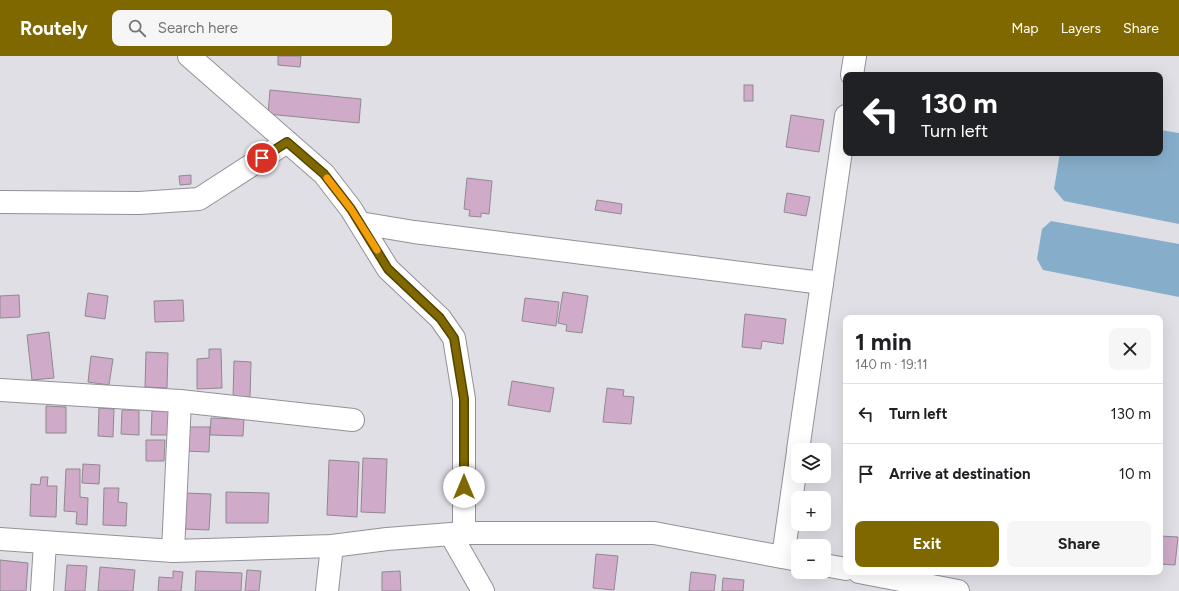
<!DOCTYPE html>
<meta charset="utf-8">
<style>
body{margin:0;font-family:Figtree,sans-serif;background:#f6f6f6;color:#202124;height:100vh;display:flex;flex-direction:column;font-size:15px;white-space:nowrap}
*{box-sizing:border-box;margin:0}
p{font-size:13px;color:#757577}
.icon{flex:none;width:22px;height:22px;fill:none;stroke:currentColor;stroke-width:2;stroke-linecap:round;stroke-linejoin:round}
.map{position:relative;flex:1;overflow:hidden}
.sheet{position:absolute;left:843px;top:259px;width:320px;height:260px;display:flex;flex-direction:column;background:#fff;border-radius:8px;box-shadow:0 4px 16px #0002}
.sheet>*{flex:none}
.hud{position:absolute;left:843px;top:16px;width:320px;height:84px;border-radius:8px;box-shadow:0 4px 16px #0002;background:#202124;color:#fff;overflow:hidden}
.fabs{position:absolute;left:791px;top:387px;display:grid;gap:8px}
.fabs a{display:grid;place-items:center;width:40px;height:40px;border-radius:8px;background:#fff;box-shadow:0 4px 16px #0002;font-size:20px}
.pin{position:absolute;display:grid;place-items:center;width:34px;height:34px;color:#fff;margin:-17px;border:2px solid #fff;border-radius:50%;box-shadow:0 1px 4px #0007}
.me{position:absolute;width:44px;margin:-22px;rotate:0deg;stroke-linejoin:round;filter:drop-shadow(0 0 3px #0008)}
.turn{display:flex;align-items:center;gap:14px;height:84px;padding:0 12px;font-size:18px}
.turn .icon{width:52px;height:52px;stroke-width:2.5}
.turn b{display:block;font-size:28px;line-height:34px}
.round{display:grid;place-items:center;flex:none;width:42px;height:42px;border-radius:8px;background:#f6f6f6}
.headline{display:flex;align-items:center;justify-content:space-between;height:68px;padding:0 12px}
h1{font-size:24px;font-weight:700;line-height:30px}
.primary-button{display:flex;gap:8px;margin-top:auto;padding:8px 12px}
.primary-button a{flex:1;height:46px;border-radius:8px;background:#7f6800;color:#fff;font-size:16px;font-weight:700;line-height:46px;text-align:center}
.primary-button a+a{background:#f6f6f6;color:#202124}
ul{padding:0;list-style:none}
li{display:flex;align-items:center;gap:12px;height:60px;padding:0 12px;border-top:1px solid #e0e0e0}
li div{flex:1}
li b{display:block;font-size:15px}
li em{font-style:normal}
header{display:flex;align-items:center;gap:24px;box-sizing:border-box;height:56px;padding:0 20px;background:#7f6800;color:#fff}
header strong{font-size:19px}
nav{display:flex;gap:22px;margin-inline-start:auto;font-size:14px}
.search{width:280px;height:36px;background:#f6f6f6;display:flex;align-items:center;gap:10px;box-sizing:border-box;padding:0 14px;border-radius:8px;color:#757577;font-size:15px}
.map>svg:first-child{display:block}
.water{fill:#86aecb}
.building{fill:#cfaac9;stroke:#90898e}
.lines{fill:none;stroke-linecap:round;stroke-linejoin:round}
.minor-casing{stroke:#939198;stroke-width:24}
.minor{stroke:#fff;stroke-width:22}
.route-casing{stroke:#534400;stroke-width:10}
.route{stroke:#7f6800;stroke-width:7}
.slow{stroke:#f59e0b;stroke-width:7}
</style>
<header>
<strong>Routely</strong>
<div class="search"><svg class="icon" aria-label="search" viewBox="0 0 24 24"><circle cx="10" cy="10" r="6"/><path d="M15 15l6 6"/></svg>Search here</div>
<nav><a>Map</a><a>Layers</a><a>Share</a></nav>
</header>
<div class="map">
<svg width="1179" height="535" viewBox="0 0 1179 535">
<rect width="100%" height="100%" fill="#e1dfe6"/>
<g class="water">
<polygon points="1160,74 1179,77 1179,168 1064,145 1054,133 1060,97 1160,97"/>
<polygon points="1051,165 1179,188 1179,241 1043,214 1037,203 1042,173"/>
</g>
<g class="building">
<polygon points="278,0 301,0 300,11 278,9"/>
<rect x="744" y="29" width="9" height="16"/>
<polygon points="270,34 361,43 359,67 268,58"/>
<polygon points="791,59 824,64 819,96 786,91"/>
<polygon points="191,119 191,128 180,129 179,120"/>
<polygon points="467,122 492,125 489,158 481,157 481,161 469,160 470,154 464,153"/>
<polygon points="787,137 810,141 806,160 784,156"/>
<polygon points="597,144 622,148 621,158 595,154"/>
<polygon points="563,236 588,240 582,277 566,275 567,269 558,267"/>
<polygon points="88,237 108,240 105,263 85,260"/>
<polygon points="19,239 20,261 0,262 0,240"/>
<polygon points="525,242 559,246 556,270 522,265"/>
<polygon points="183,244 184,265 155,266 154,245"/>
<polygon points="745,258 786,263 783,288 762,285 761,293 742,291"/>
<polygon points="49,276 54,322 32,324 27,279"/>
<polygon points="209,293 221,293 222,332 197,333 197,303 209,302"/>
<polygon points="146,296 168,297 167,332 145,331"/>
<polygon points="91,300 113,303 109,329 88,326"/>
<polygon points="234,305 251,306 250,341 233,341"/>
<polygon points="512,325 554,332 550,356 508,349"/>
<polygon points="607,332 624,334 623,340 634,341 631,368 603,366"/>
<polygon points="46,350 66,351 66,377 46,377"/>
<polygon points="99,352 114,353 113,381 98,380"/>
<polygon points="122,354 139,354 139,379 121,378"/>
<polygon points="152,355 170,355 169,379 151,379"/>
<polygon points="211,362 244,363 243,380 210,379"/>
<polygon points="185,371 210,371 209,396 184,395"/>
<polygon points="146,384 165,384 164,405 146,405"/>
<polygon points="363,402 387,403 385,457 361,456"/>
<polygon points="329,404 359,406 357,461 327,459"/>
<polygon points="83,408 100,409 99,428 82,427"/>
<polygon points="66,413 80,413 80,441 88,442 87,469 76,468 77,456 64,455"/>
<polygon points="41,421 48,421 47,430 57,430 56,461 30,460 31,428 40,429"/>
<polygon points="104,432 119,432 118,446 127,447 126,470 103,469"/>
<polygon points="226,436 269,437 268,467 226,467"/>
<polygon points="184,437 211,438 209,474 183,473"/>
<polygon points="1160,480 1178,481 1175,509 1160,508"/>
<polygon points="596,498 618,500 614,534 593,532"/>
<polygon points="0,504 28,507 26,535 0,535"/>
<polygon points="67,509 87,510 85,535 65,535"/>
<polygon points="100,511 135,514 133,535 98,535"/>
<polygon points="247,514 261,515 259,535 245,535"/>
<polygon points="173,515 183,516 181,535 158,535 159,521 173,522"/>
<polygon points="196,515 242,517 241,535 195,535"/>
<polygon points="400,515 401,535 382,535 382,516"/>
<polygon points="691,516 716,519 714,535 689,535"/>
<polygon points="723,522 744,524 743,535 722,535"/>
</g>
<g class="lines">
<defs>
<g id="minor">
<polyline points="189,0 324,118 351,153 388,213 440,262 454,282 464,343 464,477"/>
<polyline points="852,19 855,0"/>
<polyline points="0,146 139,147 199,143 287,86"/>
<polyline points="360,167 414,176 822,227"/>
<polyline points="0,334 180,345 353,364"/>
<polyline points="798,394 846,60"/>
<polyline points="451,479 483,535"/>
<polyline points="0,483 173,495 332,490 387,483 464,477 654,477 798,504"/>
<polyline points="173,495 180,345"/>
<polyline points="783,501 798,396"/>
<polyline points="824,509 846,513"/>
<polyline points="859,516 958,535"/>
<polyline points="42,535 45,487"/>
<polyline points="327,535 332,490"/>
</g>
</defs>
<use href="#minor" class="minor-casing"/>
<use href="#minor" class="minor"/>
</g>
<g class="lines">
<defs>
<polyline id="route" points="262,102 287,86 324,118 351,153 388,213 440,262 454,282 464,343 464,431"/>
</defs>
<use href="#route" class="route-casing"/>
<use href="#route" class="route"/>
<polyline class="slow" points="327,122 351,153 377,194"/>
</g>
</svg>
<div class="fabs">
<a><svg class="icon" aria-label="layers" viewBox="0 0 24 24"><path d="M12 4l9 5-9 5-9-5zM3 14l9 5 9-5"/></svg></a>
<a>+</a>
<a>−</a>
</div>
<div class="pin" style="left:262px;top:102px;background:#d93025"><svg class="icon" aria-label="arrive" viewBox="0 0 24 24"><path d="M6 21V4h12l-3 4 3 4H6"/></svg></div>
<svg class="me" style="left:464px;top:431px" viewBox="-20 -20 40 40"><circle r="19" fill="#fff"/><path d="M0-13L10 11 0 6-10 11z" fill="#7f6800"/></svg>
<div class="hud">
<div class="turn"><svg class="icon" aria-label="left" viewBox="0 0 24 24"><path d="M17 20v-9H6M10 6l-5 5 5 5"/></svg><div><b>130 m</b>Turn left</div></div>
</div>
<section class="sheet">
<div class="headline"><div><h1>1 min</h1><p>140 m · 19:11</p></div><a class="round"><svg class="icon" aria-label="close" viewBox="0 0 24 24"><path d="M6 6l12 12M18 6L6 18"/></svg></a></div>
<ul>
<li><svg class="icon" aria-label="left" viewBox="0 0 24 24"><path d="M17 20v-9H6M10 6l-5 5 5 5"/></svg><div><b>Turn left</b></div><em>130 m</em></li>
<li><svg class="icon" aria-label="arrive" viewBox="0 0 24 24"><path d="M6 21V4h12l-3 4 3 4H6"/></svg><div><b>Arrive at destination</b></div><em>10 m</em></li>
</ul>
<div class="primary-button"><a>Exit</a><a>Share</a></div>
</section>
</div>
